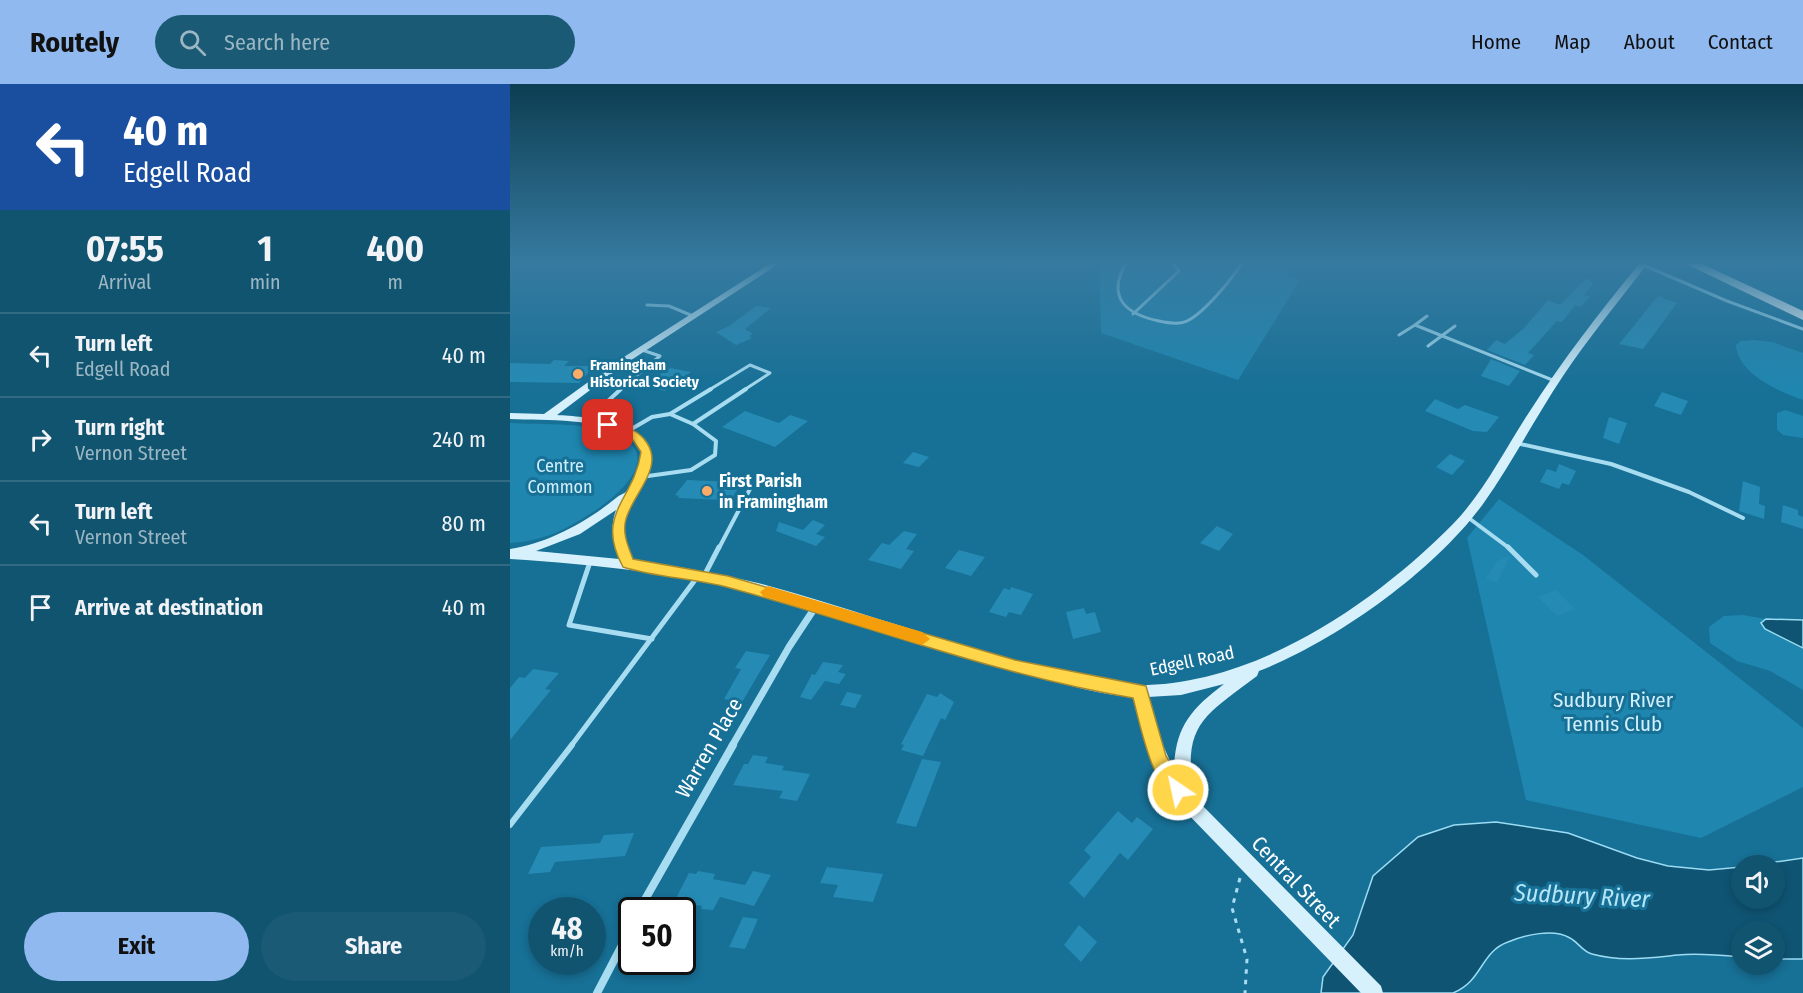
<!DOCTYPE html>
<style>
body{margin:0;font-family:"Fira Sans Condensed",sans-serif;background:#1a5a75;color:#f1f3f6;height:100vh;display:flex;flex-direction:column;font-size:22px;white-space:nowrap}
*{box-sizing:border-box;margin:0}
p{font-size:20px;color:#9cb7c3}
.icon{flex:none;width:33px;height:33px;fill:none;stroke:currentColor;stroke-width:2;stroke-linecap:round;stroke-linejoin:round}
.map{position:relative;flex:1;overflow:hidden}
.sheet{display:flex;flex-direction:column;background:#115470;width:510px}
.sheet>*{flex:none}
.banner{background:#1a4fa0;color:#fff;overflow:hidden}
.controls{position:absolute;left:1221px;top:771px;display:grid;gap:12px}
.controls a{display:grid;place-items:center;width:54px;height:54px;border-radius:50%;background:#115470;box-shadow:0 3px 9px #0003;font-size:30px}
.speed{position:absolute;left:18px;top:813px;display:flex;gap:12px;font-size:30px;font-weight:700;text-align:center}
.speed>*{display:grid;place-content:center;width:78px;height:78px;border-radius:50%;background:#115470;box-shadow:0 3px 9px #0003;line-height:1}
.speed small{font-size:15px;font-weight:400}
.speed .limit{border:3px solid #111;border-radius:9px;background:#fff;color:#111}
.pin{position:absolute;display:grid;place-items:center;width:51px;height:51px;color:#fff;margin:-26px;border-radius:12px;box-shadow:0 3px 9px #0006}
.me{position:absolute;width:66px;margin:-33px;rotate:326deg;stroke-linejoin:round;filter:drop-shadow(0 0 4px #0008)}
.turn{display:flex;align-items:center;gap:21px;height:126px;padding:0 24px;font-size:27px}
.turn .icon{width:78px;height:78px;stroke-width:2.5}
.turn b{display:block;font-size:42px;line-height:51px}
.eta{display:flex;justify-content:space-evenly;align-items:center;height:102px;text-align:center}
.eta b{font-size:36px;font-weight:700;line-height:42px}
.button{display:flex;gap:12px;margin-top:auto;padding:12px 24px}
.button a{flex:1;height:69px;border-radius:36px;background:#90b9f0;color:#111;font-size:24px;font-weight:700;line-height:69px;text-align:center}
.button a+a{background:#1a5a75;color:#f1f3f6}
ul{padding:0;list-style:none}
li{display:flex;align-items:center;gap:18px;height:84px;padding:0 24px;border-top:2px solid #306a83}
li div{flex:1}
li b{display:block;font-size:22px}
li em{font-style:normal}
header{display:flex;align-items:center;gap:36px;box-sizing:border-box;height:84px;padding:0 30px;background:#90b9f0;color:#111}
header strong{font-size:28px}
nav{display:flex;gap:33px;margin-inline-start:auto;font-size:21px}
.search{width:420px;height:54px;background:#1a5a75;display:flex;align-items:center;gap:15px;box-sizing:border-box;padding:0 21px;border-radius:33px;color:#9cb7c3;font-size:22px}
main{display:flex;flex:1;min-height:0}
.map>svg:first-child{display:block}
.green{fill:#1f86af}
.water{fill:#0f5473;stroke:#9bdcf4;stroke-width:1.5}
.building{fill:#258bb4}
.lines{fill:none;stroke-linecap:round;stroke-linejoin:round}
.path{stroke:#a8ddf1;stroke-width:3;stroke-dasharray:4.5 6;stroke-linecap:butt}
.lane-far3{stroke:#a8ddf1;stroke-width:3}
.lane-far2{stroke:#a8ddf1;stroke-width:4}
.lane-far1{stroke:#a8ddf1;stroke-width:5}
.lane{stroke:#a8ddf1;stroke-width:6}
.street-far1{stroke:#a8ddf1;stroke-width:7}
.street{stroke:#a8ddf1;stroke-width:8}
.secondary{fill:#d7f1fc;fill-rule:evenodd}
.highway{fill:#fff;fill-rule:evenodd}
.route{fill:#ffd54a;stroke:#a68a30;stroke-width:1.5}
.slow{fill:#f59e0b}
.poi-dot{fill:#ffab68;stroke:#177096;stroke-width:2}
.labels{text-anchor:middle;dominant-baseline:central;stroke-width:6;stroke-linejoin:round;paint-order:stroke}
.far-poi-label{font-size:15px;font-weight:bold;fill:#fff;stroke:#177096;text-anchor:start}
.park-label{font-size:18px;fill:#d0effc;stroke:#177096}
.poi-label{font-size:18px;font-weight:bold;fill:#fff;stroke:#177096;text-anchor:start}
.street-label{font-size:18px;fill:#fff;stroke:#177096}
.near-park-label{font-size:21px;fill:#d0effc;stroke:#177096}
.near-street-label{font-size:21px;fill:#fff;stroke:#177096}
.near-water-label{font-size:24px;font-style:italic;fill:#b5e5f8;stroke:#177096}
</style>
<header>
<strong>Routely</strong>
<div class="search"><svg class="icon" aria-label="search" viewBox="0 0 24 24"><circle cx="10" cy="10" r="6"/><path d="M15 15l6 6"/></svg>Search here</div>
<nav><a>Home</a><a>Map</a><a>About</a><a>Contact</a></nav>
</header>
<main>
<section class="sheet">
<div class="banner">
<div class="turn"><svg class="icon" aria-label="left" viewBox="0 0 24 24"><path d="M17 20v-9H6M10 6l-5 5 5 5"/></svg><div><b>40 m</b>Edgell Road</div></div>
</div>
<div class="eta">
<div><b>07:55</b><p>Arrival</p></div>
<div><b>1</b><p>min</p></div>
<div><b>400</b><p>m</p></div>
</div>
<ul>
<li><svg class="icon" aria-label="left" viewBox="0 0 24 24"><path d="M17 20v-9H6M10 6l-5 5 5 5"/></svg><div><b>Turn left</b><p>Edgell Road</p></div><em>40 m</em></li>
<li><svg class="icon" aria-label="right" viewBox="0 0 24 24"><path d="M7 20v-9h11M14 6l5 5-5 5"/></svg><div><b>Turn right</b><p>Vernon Street</p></div><em>240 m</em></li>
<li><svg class="icon" aria-label="left" viewBox="0 0 24 24"><path d="M17 20v-9H6M10 6l-5 5 5 5"/></svg><div><b>Turn left</b><p>Vernon Street</p></div><em>80 m</em></li>
<li><svg class="icon" aria-label="arrive" viewBox="0 0 24 24"><path d="M6 21V4h12l-3 4 3 4H6"/></svg><div><b>Arrive at destination</b></div><em>40 m</em></li>
</ul>
<div class="button"><a>Exit</a><a>Share</a></div>
</section>
<div class="map">
<svg width="1293" height="909" viewBox="0 0 1293 909">
<rect width="100%" height="100%" fill="#177096"/>
<g class="green">
<polygon points="589,179 787,179 776,193 790,196 728,296 591,249"/>
<path d="M1244,256L1262,258L1293,269V316C1268,307 1228,290 1226,261L1231,257Z"/>
<polygon points="1275,326 1293,332 1293,354 1273,351 1267,346 1267,329"/>
<path d="M0,339C32,341 85,337 113,354C164,385 66,442 40,451C28,455 13,459 0,459Z"/>
<polygon points="989,415 1073,471 1293,644 1293,703 1191,754 1016,716 957,454"/>
<polygon points="1233,531 1256,535 1251,539 1264,550 1293,564 1293,606 1260,587 1227,577 1200,559 1199,543 1214,532"/>
</g>
<g class="water">
<polygon points="1256,535 1293,536 1293,564 1255,545 1251,539"/>
<path d="M986,738L1058,749L1127,774L1158,782L1199,786L1231,783L1232,814H1264V782L1245,781L1293,774V875H1265L1264,848H1232L1231,873C1210,871 1189,869 1168,871C1138,874 1111,878 1082,870C1073,868 1068,858 1060,854C1044,844 1014,851 998,858C970,868 973,897 943,909H811L813,893L843,851L863,792L908,753L944,741Z"/>
</g>
<g class="building">
<polygon points="1077,194 1083,199 1074,211 1080,213 1070,223 1065,221 1052,238 1047,237 1018,269 1024,271 1015,281 977,266 986,256 995,260 1014,244 1038,216 1050,221"/>
<polygon points="1148,212 1167,219 1133,265 1109,260"/>
<polygon points="246,222 261,224 235,245 243,250 239,252 242,254 226,261 206,248 219,242"/>
<polygon points="981,275 1010,287 999,302 971,292"/>
<polygon points="44,276 59,277 54,282 84,282 69,299 0,298 0,279 40,280"/>
<polygon points="160,284 181,288 155,307 131,302"/>
<polygon points="1152,308 1178,317 1171,331 1144,322"/>
<polygon points="925,315 948,325 955,321 989,333 977,348 963,347 915,327"/>
<polygon points="235,327 269,339 280,331 298,337 265,363 212,343"/>
<polygon points="1099,333 1117,339 1109,360 1093,354"/>
<polygon points="403,368 419,373 409,383 393,379"/>
<polygon points="940,370 955,377 942,391 926,383"/>
<polygon points="1049,380 1066,387 1059,401 1052,399 1049,405 1030,398 1037,385 1046,388"/>
<polygon points="177,396 225,398 223,402 229,403 222,414 215,413 213,416 168,414 169,412 165,411"/>
<polygon points="1233,397 1250,403 1249,420 1255,422 1254,435 1229,427"/>
<polygon points="1273,421 1288,426 1288,431 1293,433 1293,445 1271,438"/>
<polygon points="303,436 315,441 306,450 315,453 306,462 266,447 269,438 293,446"/>
<polygon points="707,442 723,450 709,467 690,459"/>
<polygon points="394,447 407,450 396,465 404,467 391,485 358,476 372,459 379,461"/>
<polygon points="449,466 475,473 461,492 435,484"/>
<polygon points="1000,472 987,499 976,494 987,477"/>
<polygon points="501,503 523,510 511,531 499,528 496,533 479,528 494,504 500,506"/>
<polygon points="1046,506 1065,525 1047,532 1028,513"/>
<polygon points="574,524 576,530 585,528 591,548 563,555 556,528"/>
<polygon points="236,567 260,571 232,618 214,615 231,585 225,584"/>
<polygon points="313,578 333,581 328,588 336,590 329,600 315,597 301,616 290,613 302,590 305,591"/>
<polygon points="23,585 49,589 35,605 41,606 0,656 0,604 9,593 15,594"/>
<polygon points="337,608 352,611 345,624 330,621"/>
<polygon points="430,609 444,618 435,636 431,634 413,672 391,666 394,661 391,660 417,610 427,613"/>
<polygon points="243,671 258,673 255,679 274,682 272,686 300,690 287,717 269,714 273,707 223,701 234,680 238,680"/>
<polygon points="412,675 431,678 406,743 386,739"/>
<polygon points="608,727 622,739 627,733 643,745 618,776 610,769 574,814 559,799 581,773 574,766"/>
<polygon points="124,749 115,772 45,778 40,788 18,790 31,763 90,759 94,751"/>
<polygon points="317,783 373,790 363,818 323,813 328,801 310,799"/>
<polygon points="188,787 205,790 203,795 235,801 243,787 261,791 244,822 210,813 203,826 191,825 192,822 164,818 179,789 186,790"/>
<polygon points="233,833 248,835 235,865 219,863"/>
<polygon points="569,841 587,858 571,878 554,861"/>
</g>
<g class="lines">
<polyline class="path" points="730,794 722,824 737,875 735,909"/>
<g class="lane-far3">
<path d="M616,179C596,214 616,230 649,237C658,239 669,241 677,237C694,229 722,195 732,179"/>
<polyline points="1133,181 1217,217 1293,245"/>
<polyline points="137,221 159,222 183,232"/>
<polyline points="623,230 669,187 663,179"/>
<polyline points="917,232 905,241 1045,297"/>
<polyline points="889,251 905,241"/>
<polyline points="918,262 945,242"/>
<polyline points="109,306 150,272 132,266"/>
<polyline points="199,306 240,281 260,289 234,306"/>
</g>
<g class="lane-far2">
<polyline points="75,338 111,305"/>
<polyline points="183,340 236,305"/>
<polyline points="118,347 142,333 160,330 201,305"/>
<polyline points="1006,359 1101,380 1179,408 1233,434"/>
<polyline points="131,393 181,386 205,371 206,357 183,340 160,330"/>
<polyline points="956,432 999,464"/>
<polyline points="209,464 242,401"/>
</g>
<g class="lane-far1">
<polyline points="998,463 1026,491"/>
<polyline points="80,478 59,541 142,555"/>
<polyline points="194,492 209,463"/>
<polyline points="61,662 188,492"/>
</g>
<polyline class="lane" points="0,741 62,661"/>
<polyline class="street-far1" points="222,662 279,563 306,522"/>
<g class="street">
<polyline points="129,826 223,661"/>
<polyline points="87,909 122,842"/>
</g>
<path class="secondary" d="M261,179H270L112,282L47,331C77,333 156,337 139,385C132,403 119,417 115,436C112,450 116,464 123,476C165,482 207,489 248,499C326,520 402,547 480,569C523,581 583,600 627,601C744,602 864,520 943,440C974,408 994,367 1018,330C1052,277 1090,227 1130,179H1138C1109,217 1079,253 1053,292C1025,334 1002,379 973,420C924,487 826,557 749,587L747,592C693,633 672,640 684,713L871,902L873,909H851L671,723C647,689 633,654 624,613C591,611 559,601 526,593C444,572 364,543 282,519C190,492 96,481 0,475V465C36,460 77,438 106,414C109,411 114,410 117,407C123,399 127,387 130,377C132,368 130,359 121,354C91,333 36,337 0,335V329L34,330L106,278ZM106,426C100,443 102,458 109,475L26,467L70,450ZM714,600C681,625 665,643 664,686L649,652L638,613L671,611Z"/>
<polygon class="highway" points="1174,179 1190,179 1293,227 1293,236"/>
</g>
<linearGradient id="sky" x2="0" y2="1"><stop stop-color="#0d3e52"/><stop offset="0.58" stop-color="#367aa0"/><stop offset="1" stop-color="#367aa0" stop-opacity="0"/></linearGradient>
<rect width="1293" height="306" fill="url(#sky)"/>
<path class="route" d="M98,337C114,342 128,345 137,359C154,384 123,410 116,435C112,449 118,462 123,475L218,492L505,576L636,602L656,672L677,706L675,713L668,715C642,705 630,639 623,614C485,591 355,540 220,504C185,494 147,494 113,483C84,429 124,417 131,368L121,353L94,344L93,341Z"/>
<polygon class="slow" points="258,502 412,548 420,555 412,561 253,512 250,508"/>
<g class="poi-dot">
<circle cx="68" cy="290" r="6"/>
<circle cx="197" cy="407" r="6"/>
</g>
<g class="labels">
<g class="far-poi-label">
<text x="80" y="281">Framingham<tspan x="80" dy="17">Historical Society</tspan></text>
</g>
<g class="park-label">
<text x="50" y="382">Centre<tspan x="50" dy="21">Common</tspan></text>
</g>
<g class="poi-label">
<text x="209" y="397">First Parish<tspan x="209" dy="21">in Framingham</tspan></text>
</g>
<g class="street-label">
<text transform="translate(682 577) rotate(-12)">Edgell Road</text>
</g>
<g class="near-park-label">
<text x="1103" y="616">Sudbury River<tspan x="1103" dy="24">Tennis Club</tspan></text>
</g>
<g class="near-street-label">
<text transform="translate(199 664) rotate(-60)">Warren Place</text>
<text transform="translate(786 798) rotate(46)">Central Street</text>
</g>
<g class="near-water-label">
<text transform="translate(1072 812) rotate(3)">Sudbury River</text>
</g>
</g>
</svg>
<div class="controls">
<a><svg class="icon" aria-label="sound" viewBox="0 0 24 24"><path d="M4 9h4l5-4v14l-5-4H4zM17 9q2 3 0 6"/></svg></a>
<a><svg class="icon" aria-label="layers" viewBox="0 0 24 24"><path d="M12 4l9 5-9 5-9-5zM3 14l9 5 9-5"/></svg></a>
</div>
<div class="speed"><div>48<small>km/h</small></div><div class="limit">50</div></div>
<div class="pin" style="left:98px;top:341px;background:#d93025"><svg class="icon" aria-label="arrive" viewBox="0 0 24 24"><path d="M6 21V4h12l-3 4 3 4H6"/></svg></div>
<svg class="me" style="left:668px;top:706px" viewBox="-20 -20 40 40"><circle r="17" fill="#ffd54a" stroke="#fff" stroke-width="3"/><path d="M0-11L8 9 0 5-8 9z" fill="#fff"/></svg>
</div>
</main>
